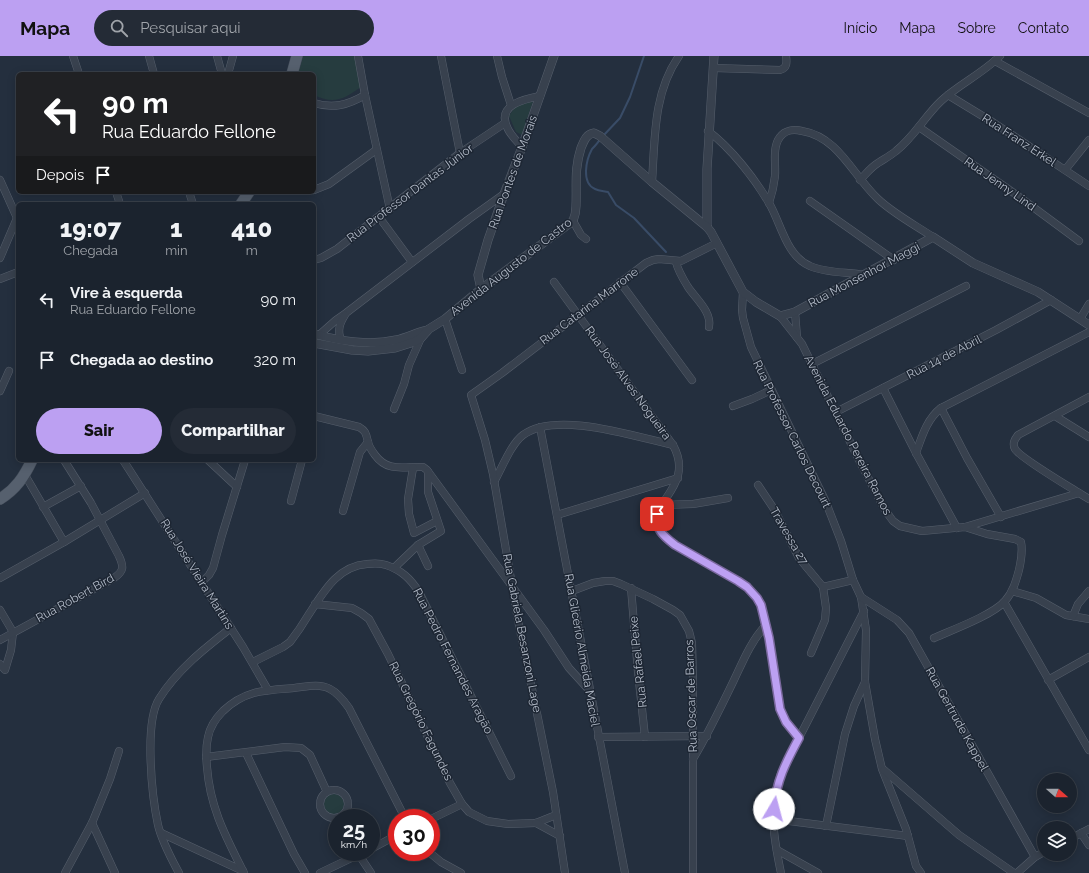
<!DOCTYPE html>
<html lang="pt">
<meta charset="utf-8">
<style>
body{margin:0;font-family:Raleway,sans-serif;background:#242b36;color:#f1f3f6;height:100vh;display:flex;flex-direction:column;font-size:15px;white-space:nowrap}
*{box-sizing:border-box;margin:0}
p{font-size:13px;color:#a0a4aa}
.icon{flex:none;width:22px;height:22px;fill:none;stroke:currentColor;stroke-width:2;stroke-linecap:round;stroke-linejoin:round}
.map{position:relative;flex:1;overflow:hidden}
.sheet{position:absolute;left:16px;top:146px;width:300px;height:260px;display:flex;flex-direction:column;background:#1b232e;border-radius:6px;box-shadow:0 2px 10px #0003,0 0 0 1px #39404a}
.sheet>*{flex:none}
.banner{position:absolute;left:16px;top:16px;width:300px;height:122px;border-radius:6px;box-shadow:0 2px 10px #0003,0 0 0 1px #39404a;background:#202124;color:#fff;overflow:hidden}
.needle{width:26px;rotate:111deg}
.controls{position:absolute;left:1037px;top:717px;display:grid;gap:8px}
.controls a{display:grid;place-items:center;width:40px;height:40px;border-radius:50%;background:#1b232e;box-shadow:0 2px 10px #0003,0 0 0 1px #39404a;font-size:20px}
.speed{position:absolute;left:328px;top:753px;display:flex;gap:8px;font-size:20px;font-weight:700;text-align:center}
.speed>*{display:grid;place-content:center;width:52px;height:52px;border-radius:50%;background:#1b232e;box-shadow:0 2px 10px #0003,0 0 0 1px #39404a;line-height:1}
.speed small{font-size:10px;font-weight:400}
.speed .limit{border:6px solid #d22;background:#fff;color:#111}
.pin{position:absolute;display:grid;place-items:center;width:34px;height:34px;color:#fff;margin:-17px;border-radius:8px;box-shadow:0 2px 6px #0006}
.me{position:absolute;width:44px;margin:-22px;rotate:8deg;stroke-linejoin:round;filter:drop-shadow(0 0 3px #0008)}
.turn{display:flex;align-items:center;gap:14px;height:84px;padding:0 20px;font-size:18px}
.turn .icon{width:52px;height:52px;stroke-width:2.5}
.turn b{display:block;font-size:28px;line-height:34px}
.then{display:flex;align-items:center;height:38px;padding:0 20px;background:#0003;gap:8px;font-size:15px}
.eta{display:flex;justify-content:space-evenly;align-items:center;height:68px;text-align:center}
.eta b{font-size:24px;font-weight:800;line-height:28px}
.action{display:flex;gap:8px;margin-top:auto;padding:8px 20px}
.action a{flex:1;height:46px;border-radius:24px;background:#bca0f2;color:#111;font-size:16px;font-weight:800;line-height:46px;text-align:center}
.action a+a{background:#242b36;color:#f1f3f6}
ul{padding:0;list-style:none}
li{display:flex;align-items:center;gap:12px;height:60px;padding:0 20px}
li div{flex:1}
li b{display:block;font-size:15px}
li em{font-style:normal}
header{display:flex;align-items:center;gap:24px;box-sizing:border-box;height:56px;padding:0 20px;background:#bca0f2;color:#111}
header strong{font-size:19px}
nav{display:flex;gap:22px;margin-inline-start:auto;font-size:14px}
.search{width:280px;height:36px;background:#242b36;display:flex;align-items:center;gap:10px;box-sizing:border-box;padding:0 14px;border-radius:22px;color:#a0a4aa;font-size:15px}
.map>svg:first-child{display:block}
.green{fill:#263c3f}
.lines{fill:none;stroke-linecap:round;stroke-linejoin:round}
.stream{stroke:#394c67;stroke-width:2}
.minor-casing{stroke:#565f6c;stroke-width:8}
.tertiary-casing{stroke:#565f6c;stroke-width:9}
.primary-casing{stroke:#414a57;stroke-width:12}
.minor{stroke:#38414e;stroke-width:7}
.tertiary{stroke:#38414e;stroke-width:8}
.primary{stroke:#56606e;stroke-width:11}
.route-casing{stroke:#7a689d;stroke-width:10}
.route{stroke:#bca0f2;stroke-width:7}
.labels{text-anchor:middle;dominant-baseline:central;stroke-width:3;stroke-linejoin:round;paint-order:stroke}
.street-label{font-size:12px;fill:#b4bcc9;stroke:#1d2633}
</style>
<header>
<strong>Mapa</strong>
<div class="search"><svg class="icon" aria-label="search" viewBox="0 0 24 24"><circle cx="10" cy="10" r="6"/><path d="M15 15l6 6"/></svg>Pesquisar aqui</div>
<nav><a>Início</a><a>Mapa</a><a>Sobre</a><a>Contato</a></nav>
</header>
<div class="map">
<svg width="1089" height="817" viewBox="0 0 1089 817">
<rect width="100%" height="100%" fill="#242f3e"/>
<g class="green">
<path d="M303,0H355L361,31C344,43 334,49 314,39V18H298Z"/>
<polygon points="533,45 522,79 516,76 509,60 517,48"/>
<circle cx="334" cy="748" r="10"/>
</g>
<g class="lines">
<g class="stream">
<polyline points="603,80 620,62 630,41 644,0"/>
<path d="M600,83C598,87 595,90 592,93C586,104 581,127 595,133C599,135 604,135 608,136L616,149L634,162L666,196"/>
</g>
<defs>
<g id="minor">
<polyline points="73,0 79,18"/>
<polyline points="149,0 154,18"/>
<polyline points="217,0 222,18"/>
<polyline points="358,0 365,39 390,153"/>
<polyline points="441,0 460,97"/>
<polyline points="497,0 502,21 511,49"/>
<polyline points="995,5 1089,57"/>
<path d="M714,12L780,14C787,12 787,7 786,0"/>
<polyline points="228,18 233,0"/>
<polyline points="948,39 994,67 1089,130"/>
<path d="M314,47C333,53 348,49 365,39"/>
<polyline points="919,71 1018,140 1079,185"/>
<path d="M708,75C731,92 755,123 769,147C781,167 786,200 810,210C825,217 847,216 864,219"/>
<path d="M522,91C517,85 510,79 507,71C497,49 524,43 540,40"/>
<polyline points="1065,114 1089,84"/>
<polyline points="0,124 18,164"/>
<path d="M860,124C866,118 871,111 878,107C884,103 890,100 896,95C914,81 925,60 941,45C959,28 982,18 1000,0"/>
<path d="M652,126C655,83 653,37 679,0"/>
<polyline points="314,134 329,128 376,94"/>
<polyline points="116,136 120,148"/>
<polyline points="189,136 193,148"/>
<polyline points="810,145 894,204"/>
<path d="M769,147C772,138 774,129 775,120C776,108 772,91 780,81C785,74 794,73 802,75C839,81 853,120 878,143C894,158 915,169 933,181"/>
<polyline points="379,161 412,206"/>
<polyline points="573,165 581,179 586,183"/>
<polyline points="0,202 17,162"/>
<polyline points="314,204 321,202 337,193 460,97 505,67"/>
<path d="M676,206C678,215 683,223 688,231C696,243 712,256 709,271"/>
<polyline points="0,223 18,216"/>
<path d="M554,226L673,389C695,429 650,446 657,469C659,478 668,483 675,489L738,525L747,531L757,542L761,549L769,582L780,653L786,666L799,682"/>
<polyline points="620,226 692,324"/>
<polyline points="743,236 742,254 743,262 751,291 825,444 841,485 853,524 861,541 866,574 865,626 875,683 882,713 906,773 916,810 921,817"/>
<polyline points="795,256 797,281"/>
<path d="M780,260L802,288L861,408L885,454L893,465L900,470L922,475L965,471L987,478L1015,483L1021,486C1023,495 1021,505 1019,514C1016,525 1013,536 1005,545C993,559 952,574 934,582"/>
<polyline points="445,263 462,314"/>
<polyline points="1080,263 1089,248"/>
<polyline points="319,279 336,264 346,257 469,163 504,138"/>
<path d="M341,284C337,274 340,267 345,259"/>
<polyline points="812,308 966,230"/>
<polyline points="883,332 916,397 957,472"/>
<polyline points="0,335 9,315"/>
<polyline points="733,350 752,343 771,334"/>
<polyline points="941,352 967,402 1001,461"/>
<polyline points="394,353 404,328 409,309 421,282"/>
<polyline points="836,356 996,274 1051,244"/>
<path d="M314,360L359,371C366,375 366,378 368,386C369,391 372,395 375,399C388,417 405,410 423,411L427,414L544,574L569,612L589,634"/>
<polyline points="1055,360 1089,381"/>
<path d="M540,371C568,520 596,669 625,817"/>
<path d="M916,397C922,380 927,363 941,352L1089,276"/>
<polyline points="123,404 243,591 268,634"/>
<polyline points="208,404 237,431"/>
<polyline points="413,412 408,443 409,458 414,477 437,465"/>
<polyline points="25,419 64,486"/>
<path d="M494,426C502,412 511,388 523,379C556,354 636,381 673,389"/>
<polyline points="758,429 774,453 799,502 823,531 826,552 825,564 811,597"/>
<path d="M1079,437C1068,430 1019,401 1015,393C1012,387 1015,383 1018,379L1089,341"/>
<polyline points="291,445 302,404"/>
<polyline points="662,449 693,448 728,442"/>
<polyline points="43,451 81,430"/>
<polyline points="343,455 360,396 368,386"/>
<polyline points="557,459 678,422"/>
<polyline points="965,471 1079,437 1089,443"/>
<polyline points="428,510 418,489 441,475 428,436 428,416"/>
<polyline points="394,512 418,489"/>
<polyline points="0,522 64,486 145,437"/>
<polyline points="202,526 209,519 213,512 222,479 245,404"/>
<polyline points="823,531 853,524"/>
<polyline points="631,532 638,616 645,681"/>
<polyline points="572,535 593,527 605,525 613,525 621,528 653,543 673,554 680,559 689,575 692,587 693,625 693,817"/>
<polyline points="1012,535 1036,542 1066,559 1089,563"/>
<polyline points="861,541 897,564 909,577 1035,801"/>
<polyline points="1004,546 1089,694"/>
<polyline points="315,548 352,552 361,557 369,563 388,598 450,727 462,748 469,756 487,765 508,768 536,767 556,759"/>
<polyline points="0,554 13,576 11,594 5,614 0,608"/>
<polyline points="1073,560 1078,548 1089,535"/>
<path d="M0,584L114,522C124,515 124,511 119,500L91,447L64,404"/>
<path d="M253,606L283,591L290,586C297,577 303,568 309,558C324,535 338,510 367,508C374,507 380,507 386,509C401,514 410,522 419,536L511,720"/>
<polyline points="1048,624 1089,601"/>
<polyline points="598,681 707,680"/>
<polyline points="246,697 294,798 305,817"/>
<polyline points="206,701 285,691 301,692 310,699 327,736"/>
<path d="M693,703C708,678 721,651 734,624C743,605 751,585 766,569"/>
<polyline points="884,714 959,779 1014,817"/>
<circle cx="334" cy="748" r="14"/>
<polyline points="431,763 462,748"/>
<polyline points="773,763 908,780"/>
<polyline points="92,767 115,817"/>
<polyline points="536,767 560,780"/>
<polyline points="826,770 845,678 854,650 865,626"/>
<polyline points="161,777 243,815"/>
<polyline points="1081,777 1089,789"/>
<polyline points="1070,783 1089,773"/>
<polyline points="371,793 397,779"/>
<polyline points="777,794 818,817"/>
<polyline points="357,796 371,817"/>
<polyline points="429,796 441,806 461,817"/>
<polyline points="65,817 92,767 110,723 119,695"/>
<path d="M179,817C171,802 162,786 158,769C152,741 144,667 159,643C177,614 205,592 231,572"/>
<path d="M244,817C226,781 210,752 207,711C206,701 206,690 208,681C210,671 216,662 223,655C245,634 266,634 294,632C305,631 319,627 330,633C338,637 344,645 349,652L405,762"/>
<polyline points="320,817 364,796"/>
<polyline points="565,817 553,736 518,564 493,418 485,384 471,339 502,317 646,207 653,204 659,203 681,205 717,187"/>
<path d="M781,817C773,779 769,755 781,717L864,555"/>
<polyline points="1017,817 1035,801 1044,796"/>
</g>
<g id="tertiary">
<polyline points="707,171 707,113 714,0"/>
<polyline points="481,233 478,219 488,184 504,138 522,91 554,0"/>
<path d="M314,278C341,285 369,290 396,284C407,282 417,276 428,274"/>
<path d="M314,287L352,294L368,295L395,292L414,286L421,282L429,273L445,263L481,233L573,165C575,160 576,155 576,150C577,129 574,113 581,92C584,85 586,78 594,77L600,80L652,126L707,171L711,176L743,236L756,246L780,260L795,256L933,181L973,207L1038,236L1089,269"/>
</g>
<g id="primary">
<polyline points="292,18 297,0"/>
<polyline points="241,148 249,136"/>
<path d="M0,443C16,433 24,421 32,404"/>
</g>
</defs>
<use href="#minor" class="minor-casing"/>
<use href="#tertiary" class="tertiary-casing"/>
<use href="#primary" class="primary-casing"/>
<use href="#minor" class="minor"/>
<use href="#tertiary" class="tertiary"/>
<use href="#primary" class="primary"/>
</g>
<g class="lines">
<defs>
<path id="route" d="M657,458C654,473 665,481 675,489L738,525L747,531L757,542L761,549L769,582L780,653L786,666L799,682C786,706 776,725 774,753"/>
</defs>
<use href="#route" class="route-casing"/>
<use href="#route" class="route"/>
</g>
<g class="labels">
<g class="street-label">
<text transform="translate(1019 84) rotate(33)">Rua Franz Erkel</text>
<text transform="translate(513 116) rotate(-70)">Rua Pontes de Morais</text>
<text transform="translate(1000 128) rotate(35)">Rua Jenny Lind</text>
<text transform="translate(410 137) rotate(-37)">Rua Professor Dantas Júnior</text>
<text transform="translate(511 211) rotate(-38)">Avenida Augusto de Castro</text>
<text transform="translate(864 219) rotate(-28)">Rua Monsenhor Maggi</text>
<text transform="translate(589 250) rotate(-37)">Rua Catarina Marrone</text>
<text transform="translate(944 301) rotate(-27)">Rua 14 de Abril</text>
<text transform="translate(628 327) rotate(54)">Rua José Alves Nogueira</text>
<text transform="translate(792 378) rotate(64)">Rua Professor Carlos Decourt</text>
<text transform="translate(848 379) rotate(63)">Avenida Eduardo Pereira Ramos</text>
<text transform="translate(789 480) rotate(60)">Travessa 27</text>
<text transform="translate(197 518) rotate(58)">Rua José Vieira Martins</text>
<text transform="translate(75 542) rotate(-29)">Rua Robert Bird</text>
<text transform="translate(522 577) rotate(79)">Rua Gabriela Besanzoni Lage</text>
<text transform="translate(582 594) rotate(80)">Rua Glicério Almeida Maciel</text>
<text transform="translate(453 605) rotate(63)">Rua Pedro Fernandes Aragão</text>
<text transform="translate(638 606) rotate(-96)">Rua Rafael Peixe</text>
<text transform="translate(691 640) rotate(-92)">Rua Oscar de Barros</text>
<text transform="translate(957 663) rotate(61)">Rua Gertrude Kappel</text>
<text transform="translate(421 665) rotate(64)">Rua Gregório Fagundes</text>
</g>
</g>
</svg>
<div class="controls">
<a><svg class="needle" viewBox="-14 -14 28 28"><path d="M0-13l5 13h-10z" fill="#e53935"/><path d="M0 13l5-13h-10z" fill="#a0a4aa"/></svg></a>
<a><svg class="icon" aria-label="layers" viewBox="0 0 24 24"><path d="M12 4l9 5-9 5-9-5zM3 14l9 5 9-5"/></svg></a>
</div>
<div class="speed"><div>25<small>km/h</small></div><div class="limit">30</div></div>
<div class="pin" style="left:657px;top:458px;background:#d93025"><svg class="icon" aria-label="arrive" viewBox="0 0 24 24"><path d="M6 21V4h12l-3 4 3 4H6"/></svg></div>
<svg class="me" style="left:774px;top:753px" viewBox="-20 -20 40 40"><circle r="19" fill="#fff"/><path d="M0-13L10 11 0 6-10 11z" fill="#bca0f2"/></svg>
<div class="banner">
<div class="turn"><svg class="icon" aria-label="left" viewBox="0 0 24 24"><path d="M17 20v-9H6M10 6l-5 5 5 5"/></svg><div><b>90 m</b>Rua Eduardo Fellone</div></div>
<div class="then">Depois<svg class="icon" aria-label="arrive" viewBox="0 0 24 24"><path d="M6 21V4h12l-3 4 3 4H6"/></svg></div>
</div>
<section class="sheet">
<div class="eta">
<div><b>19:07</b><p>Chegada</p></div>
<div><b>1</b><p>min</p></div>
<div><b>410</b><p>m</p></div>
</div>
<ul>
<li><svg class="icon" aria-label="left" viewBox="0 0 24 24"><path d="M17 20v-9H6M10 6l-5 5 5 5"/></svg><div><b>Vire à esquerda</b><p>Rua Eduardo Fellone</p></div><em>90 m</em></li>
<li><svg class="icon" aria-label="arrive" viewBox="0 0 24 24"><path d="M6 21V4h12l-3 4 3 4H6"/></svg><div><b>Chegada ao destino</b></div><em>320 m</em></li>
</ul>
<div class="action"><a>Sair</a><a>Compartilhar</a></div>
</section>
</div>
